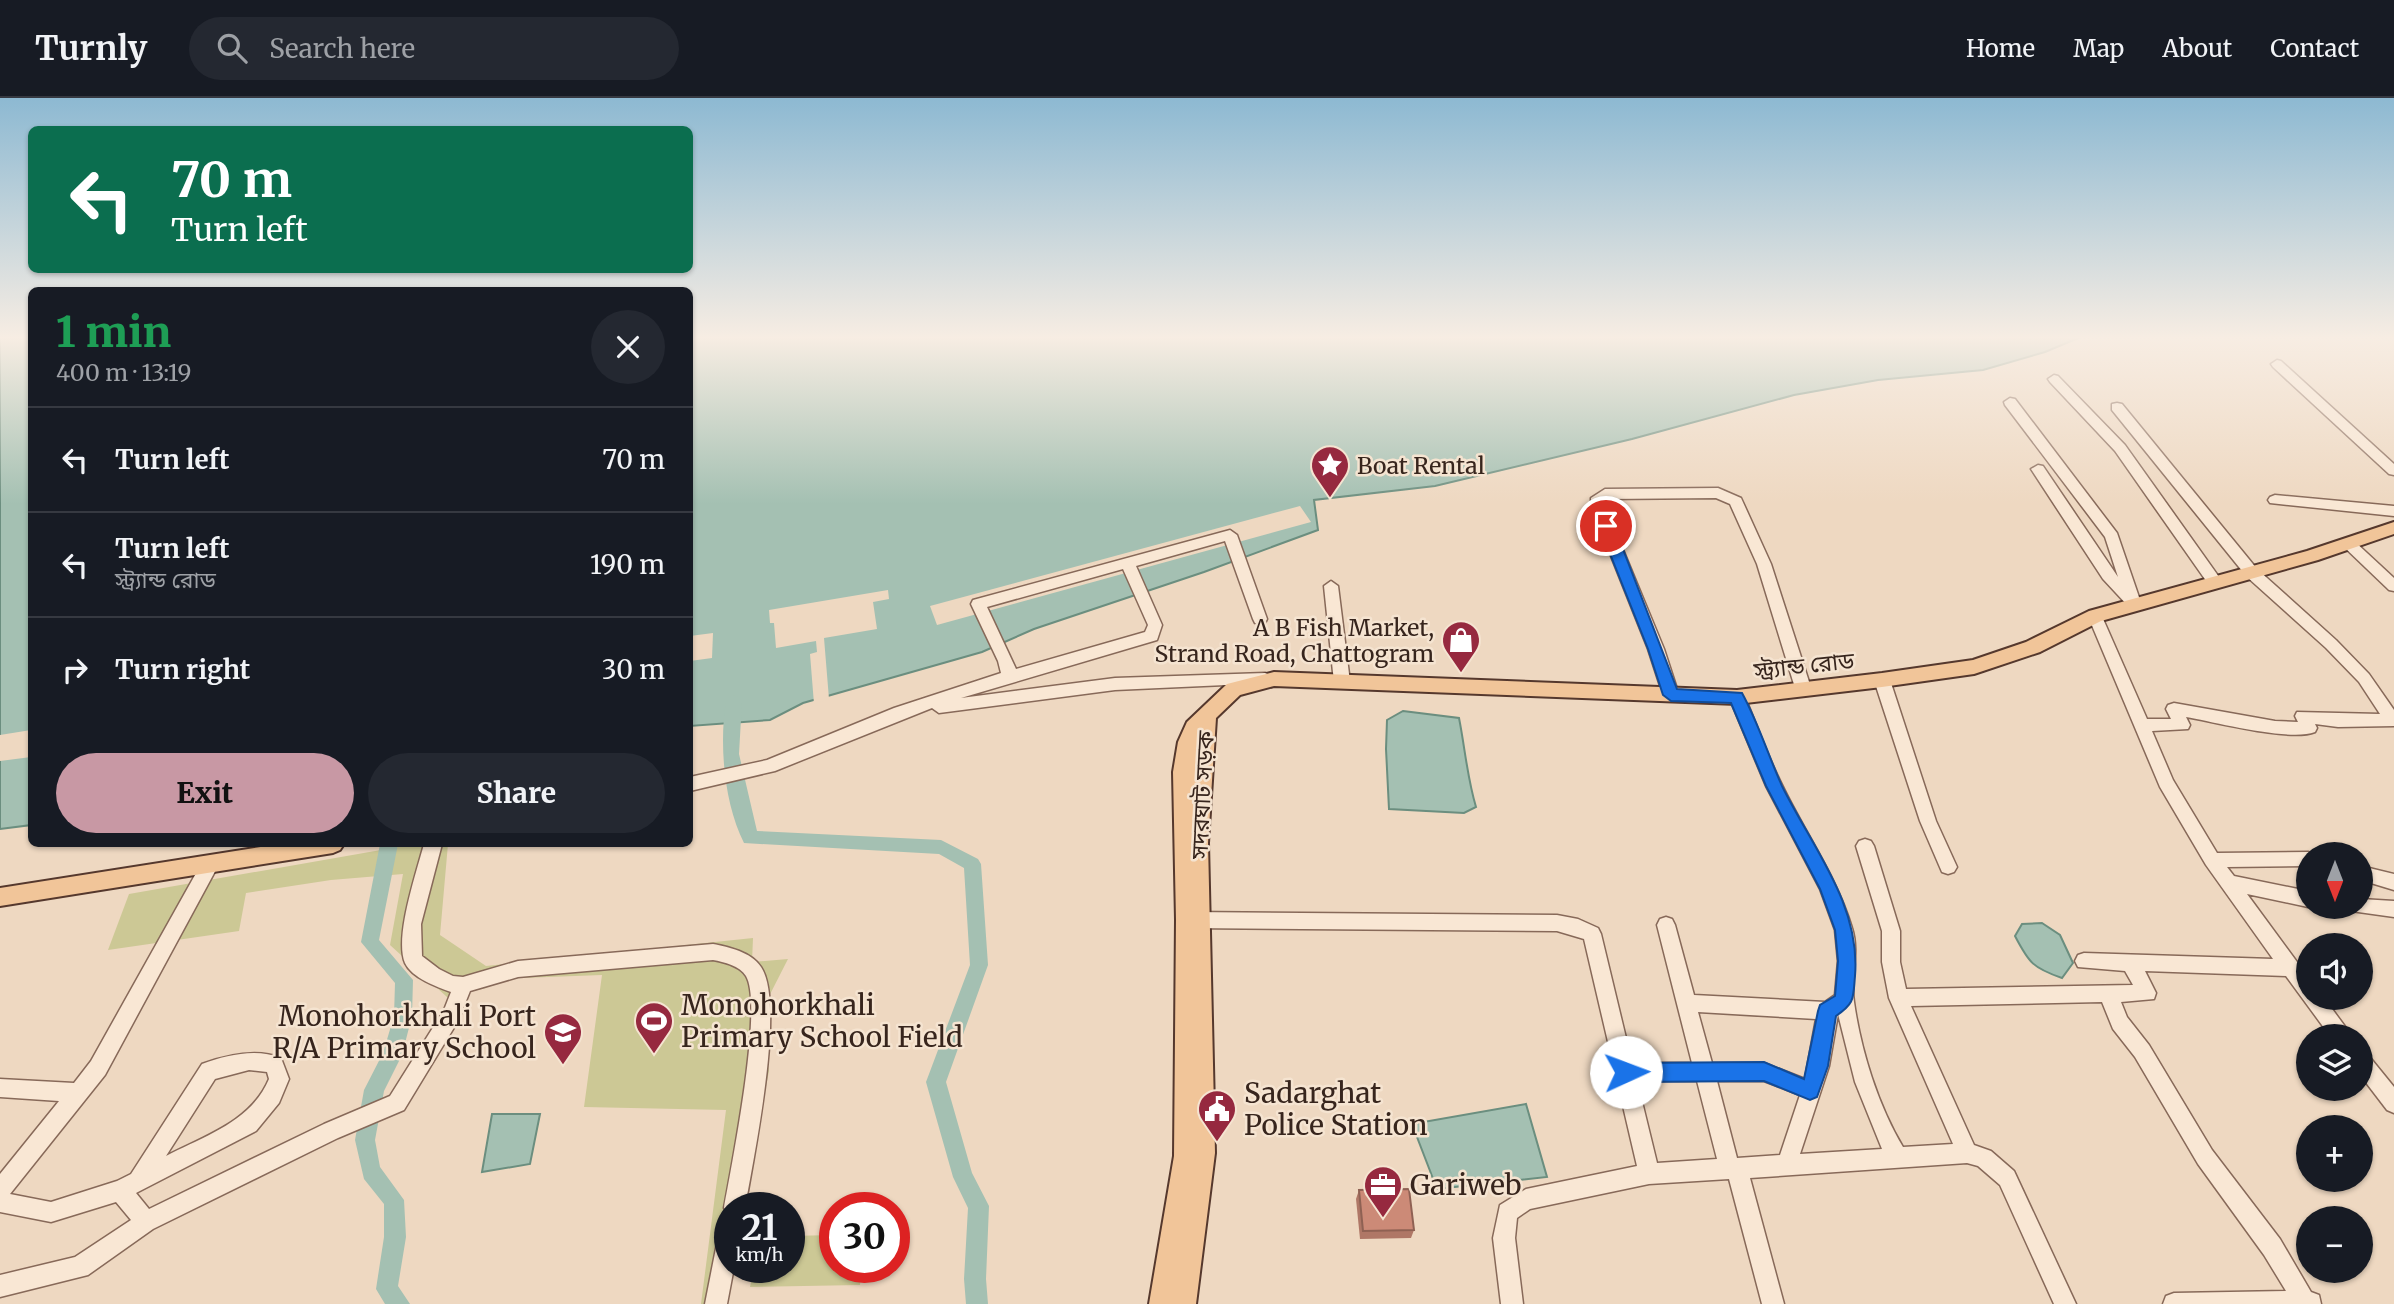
<!DOCTYPE html>
<meta charset="utf-8">
<style>
body{margin:0;font-family:Merriweather,"Noto Sans Bengali",serif;background:#242831;color:#f1f3f6;height:100vh;display:flex;flex-direction:column;font-size:26px;white-space:nowrap}
*{box-sizing:border-box;margin:0}
p{font-size:23px;color:#9ea1a6}
.icon{flex:none;width:38px;height:38px;fill:none;stroke:currentColor;stroke-width:2;stroke-linecap:round;stroke-linejoin:round}
.map{position:relative;flex:1;overflow:hidden}
.panel{position:absolute;left:28px;top:189px;width:665px;height:560px;display:flex;flex-direction:column;background:#171b24;border-radius:10px;box-shadow:0 2px 5px #0004}
.panel>*{flex:none}
.guide{position:absolute;left:28px;top:28px;width:665px;height:147px;border-radius:10px;box-shadow:0 2px 5px #0004;background:#0b6e4f;color:#fff;overflow:hidden}
.needle{width:46px;rotate:180deg}
.fabs{position:absolute;left:2296px;top:744px;display:grid;gap:14px}
.fabs a{display:grid;place-items:center;width:77px;height:77px;border-radius:50%;background:#171b24;box-shadow:0 2px 5px #0004;font-size:35px}
.speed{position:absolute;left:714px;top:1094px;display:flex;gap:14px;font-size:35px;font-weight:700;text-align:center}
.speed>*{display:grid;place-content:center;width:91px;height:91px;border-radius:50%;background:#171b24;box-shadow:0 2px 5px #0004;line-height:1}
.speed small{font-size:18px;font-weight:400}
.speed .limit{border:10px solid #d22;background:#fff;color:#111}
.pin{position:absolute;display:grid;place-items:center;width:60px;height:60px;color:#fff;margin:-30px;border:4px solid #fff;border-radius:50%;box-shadow:0 2px 7px #0007}
.me{position:absolute;width:77px;margin:-38px;rotate:88deg;stroke-linejoin:round;filter:drop-shadow(0 0 5px #0008)}
.turn{display:flex;align-items:center;gap:24px;height:147px;padding:0 28px;font-size:32px}
.turn .icon{width:91px;height:91px;stroke-width:2.5}
.turn b{display:block;font-size:49px;line-height:60px}
.round{display:grid;place-items:center;flex:none;width:74px;height:74px;border-radius:37px;background:#242831}
.summary{display:flex;align-items:center;justify-content:space-between;height:119px;padding:0 28px}
h1{font-size:42px;font-weight:800;line-height:52px;color:#1e9e55}
.primary-button{display:flex;gap:14px;margin-top:auto;padding:14px 28px}
.primary-button a{flex:1;height:80px;border-radius:42px;background:#c898a4;color:#111;font-size:28px;font-weight:800;line-height:80px;text-align:center}
.primary-button a+a{background:#242831;color:#f1f3f6}
ul{padding:0;list-style:none}
li{display:flex;align-items:center;gap:21px;height:105px;padding:0 28px;border-top:2px solid #363941}
li div{flex:1}
li b{display:block;font-size:26px}
li em{font-style:normal}
header{display:flex;align-items:center;gap:42px;box-sizing:border-box;height:98px;padding:0 35px;background:#171b24;border-bottom:2px solid #363941}
header strong{font-size:33px}
nav{display:flex;gap:38px;margin-inline-start:auto;font-size:24px}
.search{width:490px;height:63px;background:#242831;display:flex;align-items:center;gap:18px;box-sizing:border-box;padding:0 24px;border-radius:38px;color:#9ea1a6;font-size:26px}
.map>svg:first-child{display:block}
.green{fill:#ccc895}
.water{fill:#a4c0b2;stroke:#6b8e7f;stroke-width:2}
.pier{fill:#eed8c1}
.lines{fill:none;stroke-linecap:round;stroke-linejoin:round}
.canal{fill:#a4c0b2;fill-rule:evenodd}
.minor-casing{stroke:#876959;stroke-width:3}
.major-casing{stroke:#55382d;stroke-width:4}
.minor{fill:#f9e7d4;fill-rule:evenodd}
.major{fill:#f1c599;fill-rule:evenodd}
.wall{fill:#af7766}
.building{fill:#cc8a77;stroke:#8f6153;stroke-width:2}
.route{fill:#1a73e8;stroke:#114b97;stroke-width:2}
.labels{text-anchor:middle;dominant-baseline:central;stroke-width:5;stroke-linejoin:round;paint-order:stroke}
.poi-label{font-size:23px;fill:#37251d;stroke:#f5e4d1;text-anchor:start}
.street-label{font-size:23px;fill:#37251d;stroke:#f5e4d1}
.near-poi-label{font-size:28px;fill:#37251d;stroke:#f5e4d1;text-anchor:start}
</style>
<header>
<strong>Turnly</strong>
<div class="search"><svg class="icon" aria-label="search" viewBox="0 0 24 24"><circle cx="10" cy="10" r="6"/><path d="M15 15l6 6"/></svg>Search here</div>
<nav><a>Home</a><a>Map</a><a>About</a><a>Contact</a></nav>
</header>
<div class="map">
<svg width="2394" height="1206" viewBox="0 0 2394 1206">
<rect width="100%" height="100%" fill="#eed8c1"/>
<g class="green">
<polygon points="415,746 448,746 440,837 486,868 753,840 752,864 788,861 762,912 769,973 743,1109 730,1110 730,1169 724,1206 701,1206 726,1012 584,1009 602,877 495,881 486,890 447,899 390,847 403,776 331,782 246,795 239,833 108,852 129,796"/>
<polygon points="835,1137 835,1169 862,1169 860,1187 750,1189 754,1169 789,1169 789,1138"/>
</g>
<g class="water">
<polygon points="0,238 31,238 31,727 0,731"/>
<polygon points="690,238 2083,238 2045,254 1983,272 1878,282 1794,297 1632,341 1435,388 1314,402 1318,432 1204,474 1034,531 982,554 803,605 770,622 690,628"/>
<path d="M1403,613L1459,620C1465,650 1467,679 1476,709L1464,715L1389,711L1386,651L1387,622Z"/>
<path d="M2042,825L2060,837L2073,865L2062,880C2033,870 2029,865 2015,838L2022,826Z"/>
<polygon points="1526,1006 1547,1079 1437,1091 1412,1026"/>
<polygon points="492,1016 540,1016 530,1066 482,1074"/>
</g>
<g class="pier">
<polygon points="1300,408 1311,424 937,527 930,508"/>
<polygon points="888,492 889,501 873,504 877,531 824,540 829,601 814,606 810,556 817,554 816,543 776,550 774,525 770,525 769,512"/>
<polygon points="713,535 712,560 690,563 690,538"/>
<polygon points="31,632 31,659 0,663 0,637"/>
</g>
<g class="lines">
<g class="canal">
<path d="M734,597L740,599L742,603L739,656L757,733L941,742L978,761L981,766L988,867L946,984L972,1075L989,1108L986,1181L988,1206H966L964,1181L968,1110L953,1079L926,984L970,867L964,770L939,756L744,745C724,705 719,647 726,603L728,599Z"/>
<polygon points="380,746 398,746 379,842 413,882 412,918 402,957 384,993 375,1042 380,1069 404,1102 406,1139 398,1188 410,1206 385,1206 376,1191 384,1139 384,1106 364,1081 355,1042 364,992 383,955 394,918 395,885 361,844"/>
</g>
<defs>
<g id="minor">
<polygon points="2277,262 2281,263 2394,366 2394,377 2389,376 2273,269 2271,266"/>
<polygon points="2054,277 2058,278 2125,347 2219,479 2221,483 2219,487 2209,487 2115,353 2050,284 2048,281"/>
<polygon points="2010,300 2015,301 2117,435 2141,505 2139,509 2129,509 2103,481 2031,371 2038,367 2043,368 2118,479 2105,439 2005,307 2004,304"/>
<path d="M2117,305L2122,306L2257,471L2336,542L2369,576L2394,612V628L2338,629L2315,626L2317,630L2315,634C2290,644 2215,624 2186,619L2190,627L2188,631L2152,633L2173,682L2217,755L2308,754L2314,756H2308V768L2227,769L2234,778L2308,793V809L2247,796L2308,879V900H2324L2352,938H2330L2286,878L2145,873L2156,895L2154,901L2121,904L2127,919L2149,947L2212,1052L2280,1141L2311,1194L2319,1197L2321,1206H2163L2166,1198L2174,1195L2286,1193L2264,1157L2198,1066L2135,959L2113,931L2102,904L1911,908L1974,1047L1991,1053L2014,1073L2076,1206H2054L2000,1087L1978,1068L1967,1065L1750,1080L1784,1206H1762L1729,1081L1649,1086L1530,1111L1517,1120L1515,1140L1523,1206H1501L1493,1140L1500,1107L1526,1091L1637,1068L1584,841L1557,833L1189,830L1183,828L1180,822L1183,816L1189,814L1557,817L1578,821L1598,830L1601,836L1632,965H1692L1657,827L1660,821L1666,819L1672,821L1675,827L1694,897L1825,904L1835,897L1838,863L1835,832L1820,791L1766,688L1729,599L1731,595H1743L1745,599C1757,628 1768,659 1782,687C1805,735 1837,779 1852,830C1860,855 1850,880 1854,904C1861,953 1878,1007 1903,1049L1953,1046L1889,900L1882,864V833L1856,748L1859,743L1865,741L1871,743L1874,748L1900,833V864L1906,891L2133,887L2125,873L2078,869L2075,863L2078,857L2084,855L2273,861L2206,767L2160,689L2088,518L2095,513L2100,514L2147,621H2171L2166,611L2168,607L2174,605L2275,623L2298,624L2295,618L2297,614L2380,616L2359,584L2326,550L2247,479L2112,312V306ZM1698,914L1816,921L1805,981L1764,965H1712ZM1838,916L1855,984L1882,1051L1800,1056L1829,968ZM1637,983H1697L1717,1061L1657,1065ZM1717,983H1764L1800,997L1780,1057L1737,1060Z"/>
<polygon points="1718,390 1741,400 1771,466 1812,593 1810,597 1798,597 1796,593 1757,466 1730,406 1716,400 1608,401 1605,402 1605,408 1664,551 1679,597 1677,601 1665,601 1663,597 1648,551 1591,408 1591,400 1605,391"/>
<polygon points="2275,397 2394,408 2394,418 2270,405 2268,402 2270,399"/>
<path d="M1230,432L1237,437L1267,521L1265,525H1255L1253,521L1225,443L1136,468L1162,527L1157,542L961,600L1115,580L1265,575L1270,577L1273,581L1270,585L1115,592L939,615L932,610L775,673L690,693V679L767,662L894,610L1001,575L998,563L971,506L973,502ZM1123,471L1148,527L1145,534L1016,571L987,509Z"/>
<polygon points="2348,440 2353,442 2394,480 2394,493 2389,492 2343,448 2341,445"/>
<polygon points="1331,483 1338,488 1350,584 1342,590 1334,584 1324,488"/>
<polygon points="1882,576 1890,582 1936,723 1957,769 1954,774 1948,776 1942,774 1920,723 1874,582"/>
<path d="M424,746H442L421,826L422,858L439,871L453,878L463,879L518,863L713,846C729,849 751,854 761,869C786,906 753,1062 745,1110H730V1119L724,1110C731,1070 764,908 746,878C740,868 724,864 713,862L518,879L470,893L458,923L404,1012L338,1040L153,1131L88,1177L0,1199V1177L75,1159L131,1122L116,1104L51,1124L0,1114V1076L59,1003L0,999V981L74,985L91,963L204,761L210,759L216,761L219,766L105,977L10,1096L51,1104L117,1083L131,1076L202,966C227,957 256,950 281,960L289,981L279,1005L256,1033L136,1095L149,1111L324,1026L390,998L444,912L451,894C437,889 412,880 405,865C394,839 417,773 424,746ZM249,972L267,974L269,981C251,1024 204,1038 166,1058L215,981Z"/>
<polygon points="2361,768 2394,776 2394,792 2361,782"/>
<polygon points="2361,801 2394,803 2394,819 2351,813 2348,808 2361,808"/>
<polygon points="2361,954 2368,957 2394,989 2394,1015 2387,1012 2361,978"/>
<polygon points="730,1125 730,1169 734,1169 727,1206 705,1206 719,1135 723,1128"/>
</g>
<g id="major">
<polygon points="2394,424 2394,436 2318,462 2101,523 2040,554 1974,576 1882,589 1737,606 1274,588 1240,597 1216,620 1208,745 1215,1055 1196,1206 1149,1206 1174,1058 1176,822 1173,674 1178,644 1187,624 1227,586 1274,574 1737,592 1882,575 1973,562 2026,544 2089,513 2307,453"/>
<polygon points="280,746 344,746 340,752 333,755 0,808 0,790"/>
</g>
</defs>
<use href="#minor" class="minor-casing"/>
<use href="#major" class="major-casing"/>
<use href="#minor" class="minor"/>
<use href="#major" class="major"/>
</g>
<polygon class="wall" points="1359,1092 1414,1132 1411,1140 1360,1141 1356,1101"/>
<polygon class="building" points="1409,1091 1414,1132 1363,1133 1359,1092"/>
<linearGradient id="sky" x2="0" y2="1"><stop stop-color="#8db9d2"/><stop offset="0.59" stop-color="#f7ede3"/><stop offset="1" stop-color="#f7ede3" stop-opacity="0"/></linearGradient>
<rect width="2394" height="406" fill="url(#sky)"/>
<path class="route" d="M1606,423L1614,428L1677,591L1742,595C1758,624 1768,657 1782,688C1812,749 1861,807 1855,878C1853,901 1855,905 1836,918L1828,968L1817,999L1810,1002L1764,983L1626,984L1619,981L1616,974L1619,968L1626,965L1764,964L1804,981L1818,913L1820,907L1835,898L1838,863L1835,832L1820,791L1766,688L1731,605L1671,603L1663,597L1648,551L1599,428Z"/>
<defs>
<symbol id="sight-pin" viewBox="-11 -11 22 30"><path d="M0 17L-7.5 6A9.5 9.5 0 1 1 7.5 6Z" fill="#96293f" stroke="#f5e4d1"/><path d="M0-6L1.8-2.2L6-1.7L2.9 1.2L3.7 5.4L0 3.3L-3.7 5.4L-2.9 1.2L-6-1.7L-1.8-2.2Z" fill="#fff"/></symbol>
<symbol id="shop-pin" viewBox="-11 -11 22 30"><path d="M0 17L-7.5 6A9.5 9.5 0 1 1 7.5 6Z" fill="#96293f" stroke="#f5e4d1"/><path d="M-5-2.5h2.3a2.7 3.5 0 0 1 5.4 0H5L5.5 6h-11ZM-1.5-2.5h3a1.5 2.3 0 0 0-3 0Z" fill="#fff"/></symbol>
<symbol id="stadium-pin" viewBox="-11 -11 22 30"><path d="M0 17L-7.5 6A9.5 9.5 0 1 1 7.5 6Z" fill="#96293f" stroke="#f5e4d1"/><path d="M0-5a6.5 5 0 1 0 0 10a6.5 5 0 1 0 0-10ZM-3.5-1.8h7v3.6h-7Z" fill="#fff"/></symbol>
<symbol id="school-pin" viewBox="-11 -11 22 30"><path d="M0 17L-7.5 6A9.5 9.5 0 1 1 7.5 6Z" fill="#96293f" stroke="#f5e4d1"/><path d="M0-5L7-2L0 1L-7-2ZM-4 1L0 2.5L4 1V4Q0 6-4 4Z" fill="#fff"/></symbol>
<symbol id="civic-pin" viewBox="-11 -11 22 30"><path d="M0 17L-7.5 6A9.5 9.5 0 1 1 7.5 6Z" fill="#96293f" stroke="#f5e4d1"/><path d="M-.6-6.5H3V-4.5H.6V-3L4-1V1h2V6H-6V1h2V-1L-.6-3ZM-1.2 2.5V6h2.4V2.5Z" fill="#fff"/></symbol>
<symbol id="office-pin" viewBox="-11 -11 22 30"><path d="M0 17L-7.5 6A9.5 9.5 0 1 1 7.5 6Z" fill="#96293f" stroke="#f5e4d1"/><path d="M-6-3h4V-5.5h4V-3h4V5H-6ZM-1-4.5V-3h2v-1.5ZM-6 0V1H6V0Z" fill="#fff"/></symbol>
</defs>
<g fill-rule="evenodd">
<use href="#sight-pin" x="1308" y="345" width="44" height="60"/>
<use href="#shop-pin" x="1439" y="520" width="44" height="60"/>
<use href="#stadium-pin" x="632" y="901" width="44" height="60"/>
<use href="#school-pin" x="541" y="912" width="44" height="60"/>
<use href="#civic-pin" x="1195" y="989" width="44" height="60"/>
<use href="#office-pin" x="1361" y="1065" width="44" height="60"/>
</g>
<g class="labels">
<g class="poi-label">
<text x="1357" y="367">Boat Rental</text>
<text x="1434" y="529" text-anchor="end">A B Fish Market,<tspan x="1434" dy="26">Strand Road, Chattogram</tspan></text>
</g>
<g class="street-label">
<text transform="translate(1804 567) rotate(-6)">স্ট্র্যান্ড রোড</text>
<text transform="translate(1202 697) rotate(-87)">সদরঘাট সড়ক</text>
</g>
<g class="near-poi-label">
<text x="681" y="907">Monohorkhali<tspan x="681" dy="32">Primary School Field</tspan></text>
<text x="536" y="918" text-anchor="end">Monohorkhali Port<tspan x="536" dy="32">R/A Primary School</tspan></text>
<text x="1244" y="995">Sadarghat<tspan x="1244" dy="32">Police Station</tspan></text>
<text x="1410" y="1087">Gariweb</text>
</g>
</g>
</svg>
<div class="fabs">
<a><svg class="needle" viewBox="-14 -14 28 28"><path d="M0-13l5 13h-10z" fill="#e53935"/><path d="M0 13l5-13h-10z" fill="#9ea1a6"/></svg></a>
<a><svg class="icon" aria-label="sound" viewBox="0 0 24 24"><path d="M4 9h4l5-4v14l-5-4H4zM17 9q2 3 0 6"/></svg></a>
<a><svg class="icon" aria-label="layers" viewBox="0 0 24 24"><path d="M12 4l9 5-9 5-9-5zM3 14l9 5 9-5"/></svg></a>
<a>+</a>
<a>−</a>
</div>
<div class="speed"><div>21<small>km/h</small></div><div class="limit">30</div></div>
<div class="pin" style="left:1606px;top:428px;background:#d93025"><svg class="icon" aria-label="arrive" viewBox="0 0 24 24"><path d="M6 21V4h12l-3 4 3 4H6"/></svg></div>
<svg class="me" style="left:1626px;top:974px" viewBox="-20 -20 40 40"><circle r="19" fill="#fff"/><path d="M0-13L10 11 0 6-10 11z" fill="#1a73e8"/></svg>
<div class="guide">
<div class="turn"><svg class="icon" aria-label="left" viewBox="0 0 24 24"><path d="M17 20v-9H6M10 6l-5 5 5 5"/></svg><div><b>70 m</b>Turn left</div></div>
</div>
<section class="panel">
<div class="summary"><div><h1>1 min</h1><p>400 m · 13:19</p></div><a class="round"><svg class="icon" aria-label="close" viewBox="0 0 24 24"><path d="M6 6l12 12M18 6L6 18"/></svg></a></div>
<ul>
<li><svg class="icon" aria-label="left" viewBox="0 0 24 24"><path d="M17 20v-9H6M10 6l-5 5 5 5"/></svg><div><b>Turn left</b></div><em>70 m</em></li>
<li><svg class="icon" aria-label="left" viewBox="0 0 24 24"><path d="M17 20v-9H6M10 6l-5 5 5 5"/></svg><div><b>Turn left</b><p>স্ট্র্যান্ড রোড</p></div><em>190 m</em></li>
<li><svg class="icon" aria-label="right" viewBox="0 0 24 24"><path d="M7 20v-9h11M14 6l5 5-5 5"/></svg><div><b>Turn right</b></div><em>30 m</em></li>
</ul>
<div class="primary-button"><a>Exit</a><a>Share</a></div>
</section>
</div>
